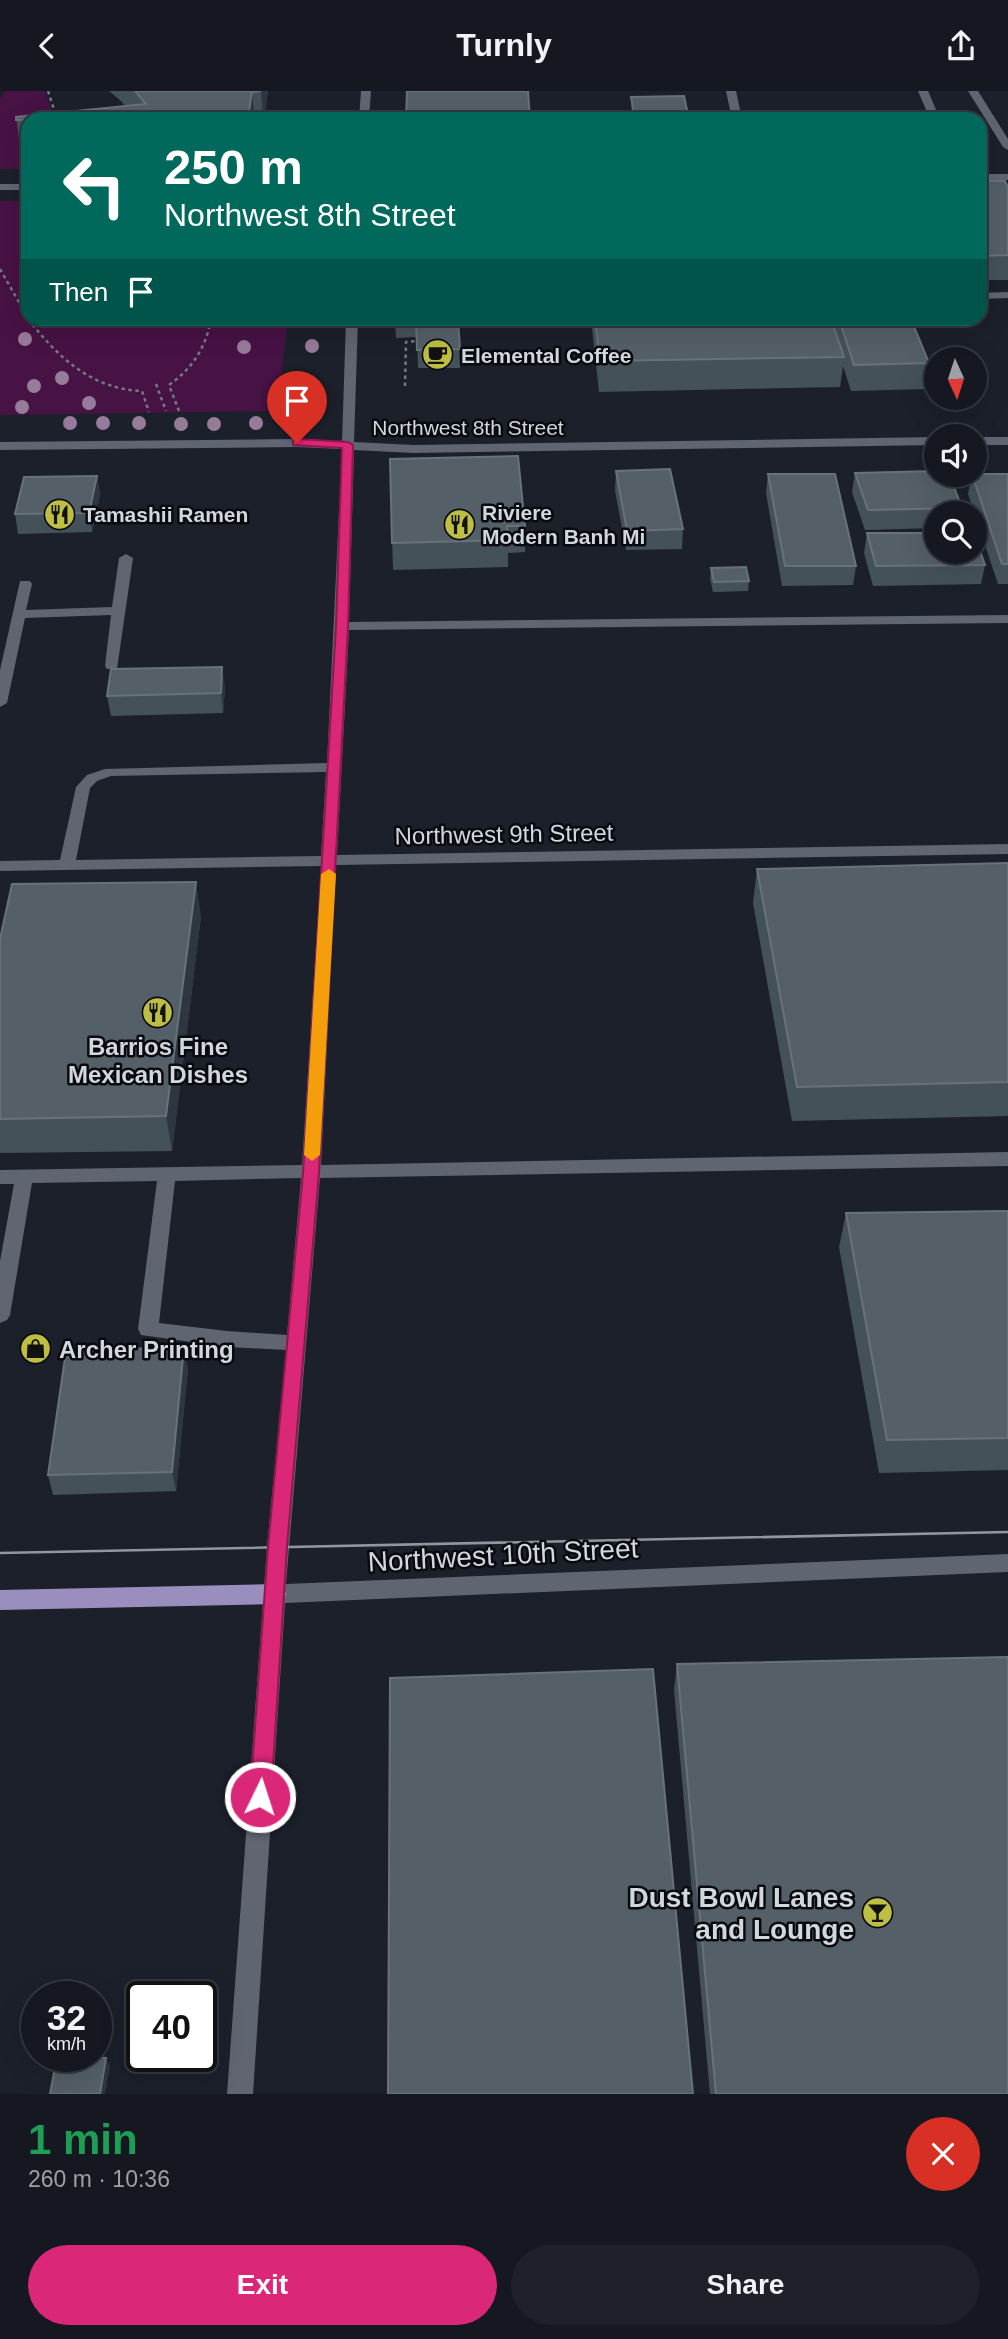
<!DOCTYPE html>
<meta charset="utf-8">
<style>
body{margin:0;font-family:Helvetica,sans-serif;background:#1e2129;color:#f1f3f6;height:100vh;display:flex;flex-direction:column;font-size:26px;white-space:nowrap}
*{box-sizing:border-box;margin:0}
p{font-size:23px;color:#9da0a5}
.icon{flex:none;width:38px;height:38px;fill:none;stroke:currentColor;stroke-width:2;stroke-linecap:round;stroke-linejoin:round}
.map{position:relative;height:2003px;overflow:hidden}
.drawer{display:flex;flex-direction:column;background:#151820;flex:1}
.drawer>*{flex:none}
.banner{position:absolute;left:21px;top:21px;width:966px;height:214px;border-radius:21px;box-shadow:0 7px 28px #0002,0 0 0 2px #34373e;background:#00695c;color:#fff;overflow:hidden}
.needle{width:46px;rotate:177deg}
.controls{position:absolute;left:924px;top:256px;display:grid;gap:14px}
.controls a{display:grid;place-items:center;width:63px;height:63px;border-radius:50%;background:#151820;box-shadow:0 7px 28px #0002,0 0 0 2px #34373e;font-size:35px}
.speed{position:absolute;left:21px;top:1890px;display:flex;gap:14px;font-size:35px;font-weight:700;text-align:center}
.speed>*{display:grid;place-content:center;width:91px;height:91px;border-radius:50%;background:#151820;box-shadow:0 7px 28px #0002,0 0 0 2px #34373e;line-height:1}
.speed small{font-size:18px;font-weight:400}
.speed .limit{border:4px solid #111;border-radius:10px;background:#fff;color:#111}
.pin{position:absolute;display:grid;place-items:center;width:60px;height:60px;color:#fff;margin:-72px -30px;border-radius:50% 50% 50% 0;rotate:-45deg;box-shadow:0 0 7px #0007}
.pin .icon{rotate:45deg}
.me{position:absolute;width:77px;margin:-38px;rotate:4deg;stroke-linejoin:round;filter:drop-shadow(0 0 5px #0008)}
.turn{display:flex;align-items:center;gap:24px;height:147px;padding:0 28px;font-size:32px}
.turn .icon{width:91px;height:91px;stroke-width:2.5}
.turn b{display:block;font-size:49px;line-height:60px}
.then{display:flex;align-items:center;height:66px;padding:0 28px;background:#0003;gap:14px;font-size:26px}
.round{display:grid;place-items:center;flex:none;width:74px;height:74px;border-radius:37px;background:#1e2129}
.summary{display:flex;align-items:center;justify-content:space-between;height:119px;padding:0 28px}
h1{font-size:42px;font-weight:800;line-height:52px;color:#1e9e55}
.primary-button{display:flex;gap:14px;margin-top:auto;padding:14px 28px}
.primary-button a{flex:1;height:80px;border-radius:42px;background:#db2777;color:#fff;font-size:28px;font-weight:800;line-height:80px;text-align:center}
.primary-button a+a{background:#1e2129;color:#f1f3f6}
header{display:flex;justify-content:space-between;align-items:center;height:91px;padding:0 28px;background:#151820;font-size:32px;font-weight:800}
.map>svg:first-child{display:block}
.green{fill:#471244}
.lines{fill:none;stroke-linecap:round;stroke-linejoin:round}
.path{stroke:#757982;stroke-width:2.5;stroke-dasharray:3.5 3.5;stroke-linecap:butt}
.minor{fill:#606572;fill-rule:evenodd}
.major{fill:#9a8ebe;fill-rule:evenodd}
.tram{stroke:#92969f;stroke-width:2.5}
.tree{fill:#977b9a}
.wall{fill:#455159}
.shaded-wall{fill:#2e3741}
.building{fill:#545f67;stroke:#68727a;stroke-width:2}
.route{fill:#db2777;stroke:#8e194d;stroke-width:2}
.slow{fill:#f59e0b}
.labels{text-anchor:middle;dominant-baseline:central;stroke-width:5;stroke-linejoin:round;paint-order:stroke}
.far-poi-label{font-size:21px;font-weight:bold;fill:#d2d6dd;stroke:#080a0f;text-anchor:start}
.far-street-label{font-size:21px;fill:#d2d6dd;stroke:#080a0f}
.street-label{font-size:24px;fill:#d2d6dd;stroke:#080a0f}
.poi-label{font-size:24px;font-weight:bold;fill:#d2d6dd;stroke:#080a0f}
.near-street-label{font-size:28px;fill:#d2d6dd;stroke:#080a0f}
.near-poi-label{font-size:28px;font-weight:bold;fill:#d2d6dd;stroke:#080a0f;text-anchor:end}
</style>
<header><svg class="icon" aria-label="back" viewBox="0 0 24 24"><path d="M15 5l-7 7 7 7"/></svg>Turnly<svg class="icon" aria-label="share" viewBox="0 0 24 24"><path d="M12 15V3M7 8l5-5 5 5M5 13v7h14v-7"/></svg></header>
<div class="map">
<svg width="1008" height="2003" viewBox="0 0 1008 2003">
<rect width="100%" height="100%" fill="#1c202b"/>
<g class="green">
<polygon points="5,0 45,0 54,28 28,28 28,78 0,78 0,9"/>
<polygon points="0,110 28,110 28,228 288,228 277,320 0,324"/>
</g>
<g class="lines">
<g class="path">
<polyline points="48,0 57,28"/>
<polyline points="0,178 28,227"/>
<path d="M28,228C58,266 91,298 142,300L149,321"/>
<polyline points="156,293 166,320"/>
<polyline points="405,295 406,251 417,250"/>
<path d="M179,320L169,294C193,277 206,256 211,228"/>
</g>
<g class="minor">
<polygon points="361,0 371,0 369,28 359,28"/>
<polygon points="726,0 736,0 742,28 732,28"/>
<polygon points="918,0 928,0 940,28 930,28"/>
<polygon points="968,0 978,0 1008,48 1008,59 1003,56"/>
<rect x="980" y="83" width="28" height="6"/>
<rect x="0" y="93" width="28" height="6"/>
<polygon points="1008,201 1008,207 980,208 980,202"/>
<path d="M346,228H358L354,351L413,354L936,346V354L413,362L354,359L349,531L1008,524V532L349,539L337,764L1008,753V763L336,774L321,1074L1008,1061V1075L320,1087L286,1493L1008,1463V1481L285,1512L253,2003H227L267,1456L286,1259L227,1256L141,1244L138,1238L157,1090L32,1092L10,1224L7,1229L0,1232V1170L14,1093H0V1079L302,1074L321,775L0,780V770L60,769L76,696L87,684L105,678L327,672L342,358L297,356L0,359V351L297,348L342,351ZM326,681L321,765L76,769L90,697L97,690L111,685ZM301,1087L287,1244L227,1240L159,1232L175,1090Z"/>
<rect x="975" y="346" width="33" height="8"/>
<polygon points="126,463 133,467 117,578 107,578 105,575 111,524 25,527 7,612 0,616 0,579 20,490 30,490 32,493 26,519 112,516 119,467"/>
</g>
<polygon class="major" points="275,1493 283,1496 286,1503 283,1510 275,1513 0,1519 0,1499"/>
<polyline class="tram" points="0,1462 1008,1441"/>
</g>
<g class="tree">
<circle cx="25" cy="248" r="7"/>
<circle cx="312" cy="255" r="7"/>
<circle cx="244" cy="256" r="7"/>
<circle cx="62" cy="287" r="7"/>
<circle cx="309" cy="294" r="7"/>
<circle cx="34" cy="295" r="7"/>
<circle cx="89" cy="312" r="7"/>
<circle cx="302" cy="314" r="7"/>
<circle cx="22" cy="316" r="7"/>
<circle cx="70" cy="332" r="7"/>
<circle cx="103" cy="332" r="7"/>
<circle cx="139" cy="332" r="7"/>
<circle cx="256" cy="332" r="7"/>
<circle cx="181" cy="333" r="7"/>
<circle cx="214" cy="333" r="7"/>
</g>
<g class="wall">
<polygon points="109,0 268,0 264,28 28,28 28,62 21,62 16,26 125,15 121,10"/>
<polygon points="631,6 689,28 632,28"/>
<polygon points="980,90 1008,96 1008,189 980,189"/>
<polygon points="395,228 458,228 460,277 418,277 417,246 396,247"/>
<polygon points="591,228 911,228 929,272 925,298 851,300 843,275 840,296 599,301"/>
<polygon points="390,368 525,435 525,461 508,462 508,476 393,479"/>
<polygon points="616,380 683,438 682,458 626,459 615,399"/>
<polygon points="855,382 962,417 961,422 936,422 936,437 865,439 852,401"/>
<polygon points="768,383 856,475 853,494 782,495 766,402"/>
<polygon points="972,383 1008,383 1008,493 998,493 968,403"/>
<polygon points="97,385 100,404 92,441 18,443 15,423"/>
<polygon points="867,442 985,474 981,493 873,495 864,462"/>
<polygon points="711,477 749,490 748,500 713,501 710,487"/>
<polygon points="225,596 223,622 111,625 107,605"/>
<polygon points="1008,772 1008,1025 792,1030 753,812 757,778"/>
<polygon points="201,825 172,1060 0,1062 0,848"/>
<polygon points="1008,1120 1008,1379 879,1382 839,1156 846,1122"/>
<polygon points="188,1277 176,1400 53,1404 48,1384"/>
<polygon points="677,1573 1008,2003 710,2003 674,1599"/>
</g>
<g class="shaded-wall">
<polygon points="261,0 268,0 264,28 263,28"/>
<polygon points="252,1 255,28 248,28 248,26"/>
<polygon points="97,385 100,404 92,441 89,422"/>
<polygon points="222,576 225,596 223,622 221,602"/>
<polygon points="196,791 201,825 172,1060 166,1025"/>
<polygon points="184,1256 188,1277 176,1400 172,1381"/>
<polygon points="106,1967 110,1975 105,2003 100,2003"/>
</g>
<g class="building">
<polygon points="135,0 261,0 252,1 248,26 16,29 16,26 146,13"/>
<polygon points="407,0 528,0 530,28 406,28"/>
<polygon points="684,5 689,28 635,28 631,6"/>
<polygon points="980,90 1005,90 1008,96 1008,164 980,165"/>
<polygon points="395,228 458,228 460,258 417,259 416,228"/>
<polygon points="595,228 831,228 844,266 600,270"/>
<polygon points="839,228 911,228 929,272 854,274"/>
<polygon points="518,365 525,435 507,435 508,449 392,452 390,368"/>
<polygon points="670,378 683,438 627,440 616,380"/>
<polygon points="936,380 936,383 949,383 962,417 868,419 855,382"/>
<polygon points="768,383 835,383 856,475 785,475"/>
<polygon points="972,383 1008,383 1008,473 1002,473"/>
<polygon points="97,385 89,422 15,423 24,386"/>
<polygon points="867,442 936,442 936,460 975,460 975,445 985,474 876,475"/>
<polygon points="746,476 749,490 714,491 711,477"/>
<polygon points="222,576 221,602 107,605 111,578"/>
<polygon points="1008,772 1008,991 797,996 757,778"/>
<polygon points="196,791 166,1025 0,1028 0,848 12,793"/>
<polygon points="1008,1120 1008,1347 887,1349 846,1122"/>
<polygon points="184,1256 172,1381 48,1384 66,1260"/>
<polygon points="1008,1566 1008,2003 716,2003 677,1573"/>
<polygon points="653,1578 693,2003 388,2003 390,1587"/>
<polygon points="57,1965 106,1967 100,2003 50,2003"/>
</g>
<polygon class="route" points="297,348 348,351 353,354 348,536 319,1082 287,1456 271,1706 268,1714 260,1717 253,1714 250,1706 268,1456 303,1082 336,536 342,357 293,354 293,349"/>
<polygon class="slow" points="329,778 336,783 320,1064 312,1070 304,1064 321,783"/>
<defs>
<symbol id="cafe-disc" viewBox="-11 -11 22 22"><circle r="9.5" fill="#bebe42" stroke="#080a0f"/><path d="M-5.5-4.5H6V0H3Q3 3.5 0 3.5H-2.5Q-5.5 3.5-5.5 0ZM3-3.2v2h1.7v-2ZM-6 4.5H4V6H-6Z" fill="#111"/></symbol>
<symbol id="restaurant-disc" viewBox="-11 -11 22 22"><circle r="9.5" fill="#bebe42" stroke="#080a0f"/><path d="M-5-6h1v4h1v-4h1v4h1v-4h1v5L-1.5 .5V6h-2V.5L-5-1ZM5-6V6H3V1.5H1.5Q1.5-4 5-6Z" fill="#111"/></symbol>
<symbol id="shop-disc" viewBox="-11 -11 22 22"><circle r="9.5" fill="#bebe42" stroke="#080a0f"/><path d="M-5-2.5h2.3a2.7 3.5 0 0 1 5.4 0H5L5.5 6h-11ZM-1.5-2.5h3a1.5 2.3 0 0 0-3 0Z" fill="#111"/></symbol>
<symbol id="bar-disc" viewBox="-11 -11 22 22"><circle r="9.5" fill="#bebe42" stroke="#080a0f"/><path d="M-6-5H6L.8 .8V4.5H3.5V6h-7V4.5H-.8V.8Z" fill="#111"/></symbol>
</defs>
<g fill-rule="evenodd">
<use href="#cafe-disc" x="420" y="246" width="35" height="35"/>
<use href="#restaurant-disc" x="42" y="406" width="35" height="35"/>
<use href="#restaurant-disc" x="442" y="416" width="35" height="35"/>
<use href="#restaurant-disc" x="140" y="904" width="35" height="35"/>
<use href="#shop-disc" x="18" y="1240" width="35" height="35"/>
<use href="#bar-disc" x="860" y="1804" width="35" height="35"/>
</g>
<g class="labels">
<g class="far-poi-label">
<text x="461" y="264">Elemental Coffee</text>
<text x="482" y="421">Riviere<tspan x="482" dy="24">Modern Banh Mi</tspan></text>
<text x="83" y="423">Tamashii Ramen</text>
</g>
<g class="far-street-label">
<text x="468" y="336">Northwest 8th Street</text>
</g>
<g class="street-label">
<text transform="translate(504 743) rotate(-1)">Northwest 9th Street</text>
</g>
<g class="poi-label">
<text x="158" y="955">Barrios Fine<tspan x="158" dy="28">Mexican Dishes</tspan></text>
<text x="59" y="1258" text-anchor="start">Archer Printing</text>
</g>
<g class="near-street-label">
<text transform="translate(503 1464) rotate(-3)">Northwest 10th Street</text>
</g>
<g class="near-poi-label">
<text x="854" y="1806">Dust Bowl Lanes<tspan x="854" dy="32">and Lounge</tspan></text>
</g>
</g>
</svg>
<div class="controls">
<a><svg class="needle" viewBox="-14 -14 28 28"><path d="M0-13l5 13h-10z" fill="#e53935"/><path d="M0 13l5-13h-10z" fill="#9da0a5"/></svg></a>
<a><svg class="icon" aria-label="sound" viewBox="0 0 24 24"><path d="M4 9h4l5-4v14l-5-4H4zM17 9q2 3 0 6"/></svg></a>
<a><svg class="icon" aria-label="search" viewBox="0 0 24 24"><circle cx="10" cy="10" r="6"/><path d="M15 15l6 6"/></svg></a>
</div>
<div class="speed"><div>32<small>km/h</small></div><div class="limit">40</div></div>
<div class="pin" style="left:297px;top:352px;background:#d93025"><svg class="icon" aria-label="arrive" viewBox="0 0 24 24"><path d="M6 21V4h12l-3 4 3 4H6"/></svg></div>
<svg class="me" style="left:260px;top:1706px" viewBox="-20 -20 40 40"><circle r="17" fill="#db2777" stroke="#fff" stroke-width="3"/><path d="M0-11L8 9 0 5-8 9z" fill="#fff"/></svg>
<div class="banner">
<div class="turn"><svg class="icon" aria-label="left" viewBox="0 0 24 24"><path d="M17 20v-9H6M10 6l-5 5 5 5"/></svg><div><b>250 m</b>Northwest 8th Street</div></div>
<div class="then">Then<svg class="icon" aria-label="arrive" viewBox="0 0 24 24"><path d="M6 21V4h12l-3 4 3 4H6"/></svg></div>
</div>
</div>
<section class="drawer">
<div class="summary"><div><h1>1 min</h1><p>260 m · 10:36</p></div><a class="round" style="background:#d93025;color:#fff"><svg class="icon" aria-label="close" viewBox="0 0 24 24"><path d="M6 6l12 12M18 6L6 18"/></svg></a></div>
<div class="primary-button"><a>Exit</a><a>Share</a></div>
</section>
